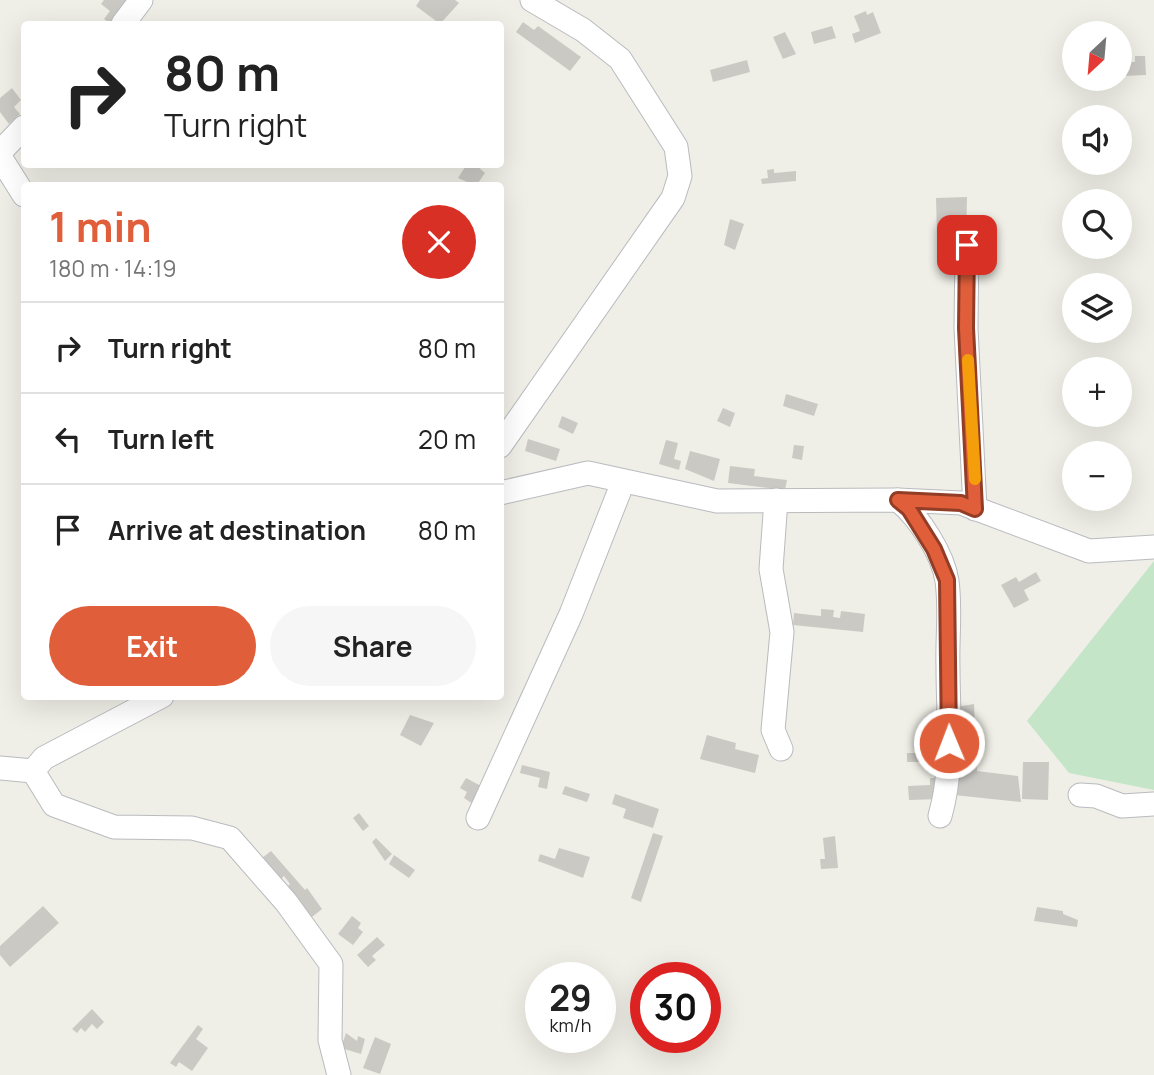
<!DOCTYPE html>
<meta charset="utf-8">
<style>
body{margin:0;font-family:Manrope,sans-serif;background:#f6f6f6;color:#222;height:100vh;display:flex;flex-direction:column;font-size:26px;white-space:nowrap}
*{box-sizing:border-box;margin:0}
p{font-size:23px;color:#767676}
.icon{flex:none;width:38px;height:38px;fill:none;stroke:currentColor;stroke-width:2;stroke-linecap:round;stroke-linejoin:round}
.map{position:relative;flex:1;overflow:hidden}
.drawer{position:absolute;left:21px;top:182px;width:483px;height:518px;display:flex;flex-direction:column;background:#fff;border-radius:7px;box-shadow:0 7px 28px #0002}
.drawer>*{flex:none}
.banner{position:absolute;left:21px;top:21px;width:483px;height:147px;border-radius:7px;box-shadow:0 7px 28px #0002;background:#fff;color:#222;overflow:hidden}
.needle{width:46px;rotate:206deg}
.buttons{position:absolute;left:1062px;top:21px;display:grid;gap:14px}
.buttons a{display:grid;place-items:center;width:70px;height:70px;border-radius:50%;background:#fff;box-shadow:0 7px 28px #0002;font-size:35px}
.speed{position:absolute;left:525px;top:962px;display:flex;gap:14px;font-size:35px;font-weight:700;text-align:center}
.speed>*{display:grid;place-content:center;width:91px;height:91px;border-radius:50%;background:#fff;box-shadow:0 7px 28px #0002;line-height:1}
.speed small{font-size:18px;font-weight:400}
.speed .limit{border:10px solid #d22;background:#fff;color:#111}
.pin{position:absolute;display:grid;place-items:center;width:60px;height:60px;color:#fff;margin:-30px;border-radius:14px;box-shadow:0 4px 10px #0006}
.me{position:absolute;width:77px;margin:-38px;rotate:359deg;stroke-linejoin:round;filter:drop-shadow(0 0 5px #0008)}
.turn{display:flex;align-items:center;gap:24px;height:147px;padding:0 28px;font-size:32px}
.turn .icon{width:91px;height:91px;stroke-width:2.5}
.turn b{display:block;font-size:49px;line-height:60px}
.round{display:grid;place-items:center;flex:none;width:74px;height:74px;border-radius:37px;background:#f6f6f6}
.headline{display:flex;align-items:center;justify-content:space-between;height:119px;padding:0 28px}
h1{font-size:42px;font-weight:700;line-height:52px;color:#e15e3b}
.primary-button{display:flex;gap:14px;margin-top:auto;padding:14px 28px}
.primary-button a{flex:1;height:80px;border-radius:42px;background:#e15e3b;color:#fff;font-size:28px;font-weight:700;line-height:80px;text-align:center}
.primary-button a+a{background:#f6f6f6;color:#222}
ul{padding:0;list-style:none}
li{display:flex;align-items:center;gap:21px;height:91px;padding:0 28px;border-top:2px solid #e0e0e0}
li div{flex:1}
li b{display:block;font-size:26px}
li em{font-style:normal}
.map>svg:first-child{display:block}
.green{fill:#c5e5c9}
.building{fill:#cbc9c4}
.lines{fill:none;stroke-linecap:round;stroke-linejoin:round}
.minor-casing{stroke:#b9bbbf;stroke-width:25}
.minor{stroke:#fff;stroke-width:23}
.route-casing{stroke:#923d26;stroke-width:18}
.route{stroke:#e15e3b;stroke-width:12}
.slow{stroke:#f59e0b;stroke-width:12}
</style>
<div class="map">
<svg width="1154" height="1075" viewBox="0 0 1154 1075">
<rect width="100%" height="100%" fill="#efefe7"/>
<polygon class="green" points="1154,561 1154,790 1069,773 1027,721"/>
<g class="building">
<polygon points="104,0 136,0 118,24 111,24 104,19 110,11 101,4"/>
<polygon points="420,0 455,0 459,3 440,24 416,6"/>
<polygon points="866,11 867,15 873,12 881,33 855,43 852,34 860,31 854,16"/>
<polygon points="523,22 534,30 538,26 581,57 570,71 516,32"/>
<polygon points="832,26 836,38 814,44 811,32"/>
<polygon points="785,32 796,54 783,59 773,37"/>
<polygon points="1135,56 1145,56 1146,75 1123,76 1123,62 1135,62"/>
<polygon points="747,60 750,72 713,82 710,70"/>
<polygon points="12,88 21,100 14,107 20,114 9,124 0,112 0,98"/>
<polygon points="467,164 475,164 485,173 476,186 458,178"/>
<polygon points="774,169 774,173 796,171 796,181 762,184 761,179 768,178 767,170"/>
<polygon points="967,197 966,240 954,240 954,235 937,236 936,198"/>
<polygon points="730,219 744,224 735,250 724,245"/>
<polygon points="786,394 818,404 814,416 783,406"/>
<polygon points="723,408 735,413 730,427 717,421"/>
<polygon points="562,416 578,423 573,434 558,427"/>
<polygon points="528,439 560,449 556,461 525,451"/>
<polygon points="666,440 678,443 674,459 681,461 679,470 659,464"/>
<polygon points="794,445 804,446 802,460 792,458"/>
<polygon points="690,451 720,459 714,481 685,469"/>
<polygon points="730,466 755,469 754,476 787,480 785,490 728,483"/>
<polygon points="1036,572 1041,581 1024,590 1029,600 1014,608 1001,585 1016,577 1019,582"/>
<polygon points="821,609 834,610 833,617 840,618 841,611 865,614 863,632 793,625 794,613 821,616"/>
<polygon points="974,704 977,771 1018,776 1021,802 954,795 956,707"/>
<polygon points="410,715 434,723 421,746 400,735"/>
<polygon points="707,735 736,743 735,749 759,755 755,773 700,759"/>
<rect x="907" y="753" width="16" height="9"/>
<polygon points="1023,762 1049,762 1048,800 1022,799"/>
<polygon points="522,765 550,772 547,789 538,787 540,778 520,773"/>
<polygon points="466,778 483,787 473,804 464,798 467,792 460,788"/>
<polygon points="930,778 941,778 942,799 909,800 908,786 930,785"/>
<polygon points="565,786 590,794 587,802 562,794"/>
<polygon points="615,794 659,809 653,828 623,818 626,809 612,804"/>
<polygon points="359,813 369,826 363,831 353,818"/>
<polygon points="653,833 663,836 641,902 631,898"/>
<polygon points="835,836 838,868 821,869 820,859 825,859 823,838"/>
<polygon points="376,838 392,854 385,861 372,842"/>
<polygon points="559,848 590,857 583,878 538,861 540,854 555,859"/>
<polygon points="271,851 305,890 307,888 322,909 312,917 287,887 290,884 284,876 280,880 262,858"/>
<polygon points="394,855 415,870 409,878 389,864"/>
<polygon points="43,906 59,923 10,967 0,955 0,946"/>
<polygon points="1037,907 1063,911 1063,914 1078,920 1077,927 1034,921"/>
<polygon points="352,916 361,923 358,928 363,932 353,945 338,934"/>
<polygon points="377,937 385,945 372,956 376,960 368,967 357,955"/>
<polygon points="556,966 586,978 551,978"/>
<polygon points="92,1009 104,1022 97,1029 92,1024 85,1032 81,1028 77,1033 72,1029"/>
<polygon points="198,1025 203,1029 196,1039 208,1048 192,1071 179,1062 176,1067 170,1063"/>
<polygon points="346,1033 357,1041 358,1036 365,1039 361,1054 341,1048"/>
<polygon points="375,1037 391,1044 380,1074 363,1068"/>
</g>
<g class="lines">
<defs>
<g id="minor">
<polyline points="123,24 141,0"/>
<polyline points="0,152 24,127"/>
<polyline points="0,157 24,195"/>
<polyline points="967,245 966,328 975,509"/>
<polyline points="500,446 673,198 680,176 676,147 620,59 583,30 532,0"/>
<polyline points="500,493 588,473 717,501 898,500 961,503 1089,551 1154,547"/>
<polyline points="776,500 771,569 782,632 773,730 781,749"/>
<path d="M898,500C919,517 943,554 947,581C951,609 947,639 948,667C948,717 954,767 940,816"/>
<polyline points="162,696 44,758 33,771 54,805 114,827 192,828 230,838 286,902 331,964 330,1040 339,1075"/>
<polyline points="0,768 33,771"/>
<polyline points="1080,795 1096,796 1122,806 1154,804"/>
<polyline points="478,818 571,614 623,482"/>
</g>
</defs>
<use href="#minor" class="minor-casing"/>
<use href="#minor" class="minor"/>
</g>
<g class="lines">
<defs>
<polyline id="route" points="949,743 947,580 934,549 909,509 898,500 961,503 975,509 966,328 967,245"/>
</defs>
<use href="#route" class="route-casing"/>
<use href="#route" class="route"/>
<polyline class="slow" points="968,360 975,479"/>
</g>
</svg>
<div class="buttons">
<a><svg class="needle" viewBox="-14 -14 28 28"><path d="M0-13l5 13h-10z" fill="#e53935"/><path d="M0 13l5-13h-10z" fill="#767676"/></svg></a>
<a><svg class="icon" aria-label="sound" viewBox="0 0 24 24"><path d="M4 9h4l5-4v14l-5-4H4zM17 9q2 3 0 6"/></svg></a>
<a><svg class="icon" aria-label="search" viewBox="0 0 24 24"><circle cx="10" cy="10" r="6"/><path d="M15 15l6 6"/></svg></a>
<a><svg class="icon" aria-label="layers" viewBox="0 0 24 24"><path d="M12 4l9 5-9 5-9-5zM3 14l9 5 9-5"/></svg></a>
<a>+</a>
<a>−</a>
</div>
<div class="speed"><div>29<small>km/h</small></div><div class="limit">30</div></div>
<div class="pin" style="left:967px;top:245px;background:#d93025"><svg class="icon" aria-label="arrive" viewBox="0 0 24 24"><path d="M6 21V4h12l-3 4 3 4H6"/></svg></div>
<svg class="me" style="left:949px;top:743px" viewBox="-20 -20 40 40"><circle r="17" fill="#e15e3b" stroke="#fff" stroke-width="3"/><path d="M0-11L8 9 0 5-8 9z" fill="#fff"/></svg>
<div class="banner">
<div class="turn"><svg class="icon" aria-label="right" viewBox="0 0 24 24"><path d="M7 20v-9h11M14 6l5 5-5 5"/></svg><div><b>80 m</b>Turn right</div></div>
</div>
<section class="drawer">
<div class="headline"><div><h1>1 min</h1><p>180 m · 14:19</p></div><a class="round" style="background:#d93025;color:#fff"><svg class="icon" aria-label="close" viewBox="0 0 24 24"><path d="M6 6l12 12M18 6L6 18"/></svg></a></div>
<ul>
<li><svg class="icon" aria-label="right" viewBox="0 0 24 24"><path d="M7 20v-9h11M14 6l5 5-5 5"/></svg><div><b>Turn right</b></div><em>80 m</em></li>
<li><svg class="icon" aria-label="left" viewBox="0 0 24 24"><path d="M17 20v-9H6M10 6l-5 5 5 5"/></svg><div><b>Turn left</b></div><em>20 m</em></li>
<li><svg class="icon" aria-label="arrive" viewBox="0 0 24 24"><path d="M6 21V4h12l-3 4 3 4H6"/></svg><div><b>Arrive at destination</b></div><em>80 m</em></li>
</ul>
<div class="primary-button"><a>Exit</a><a>Share</a></div>
</section>
</div>
